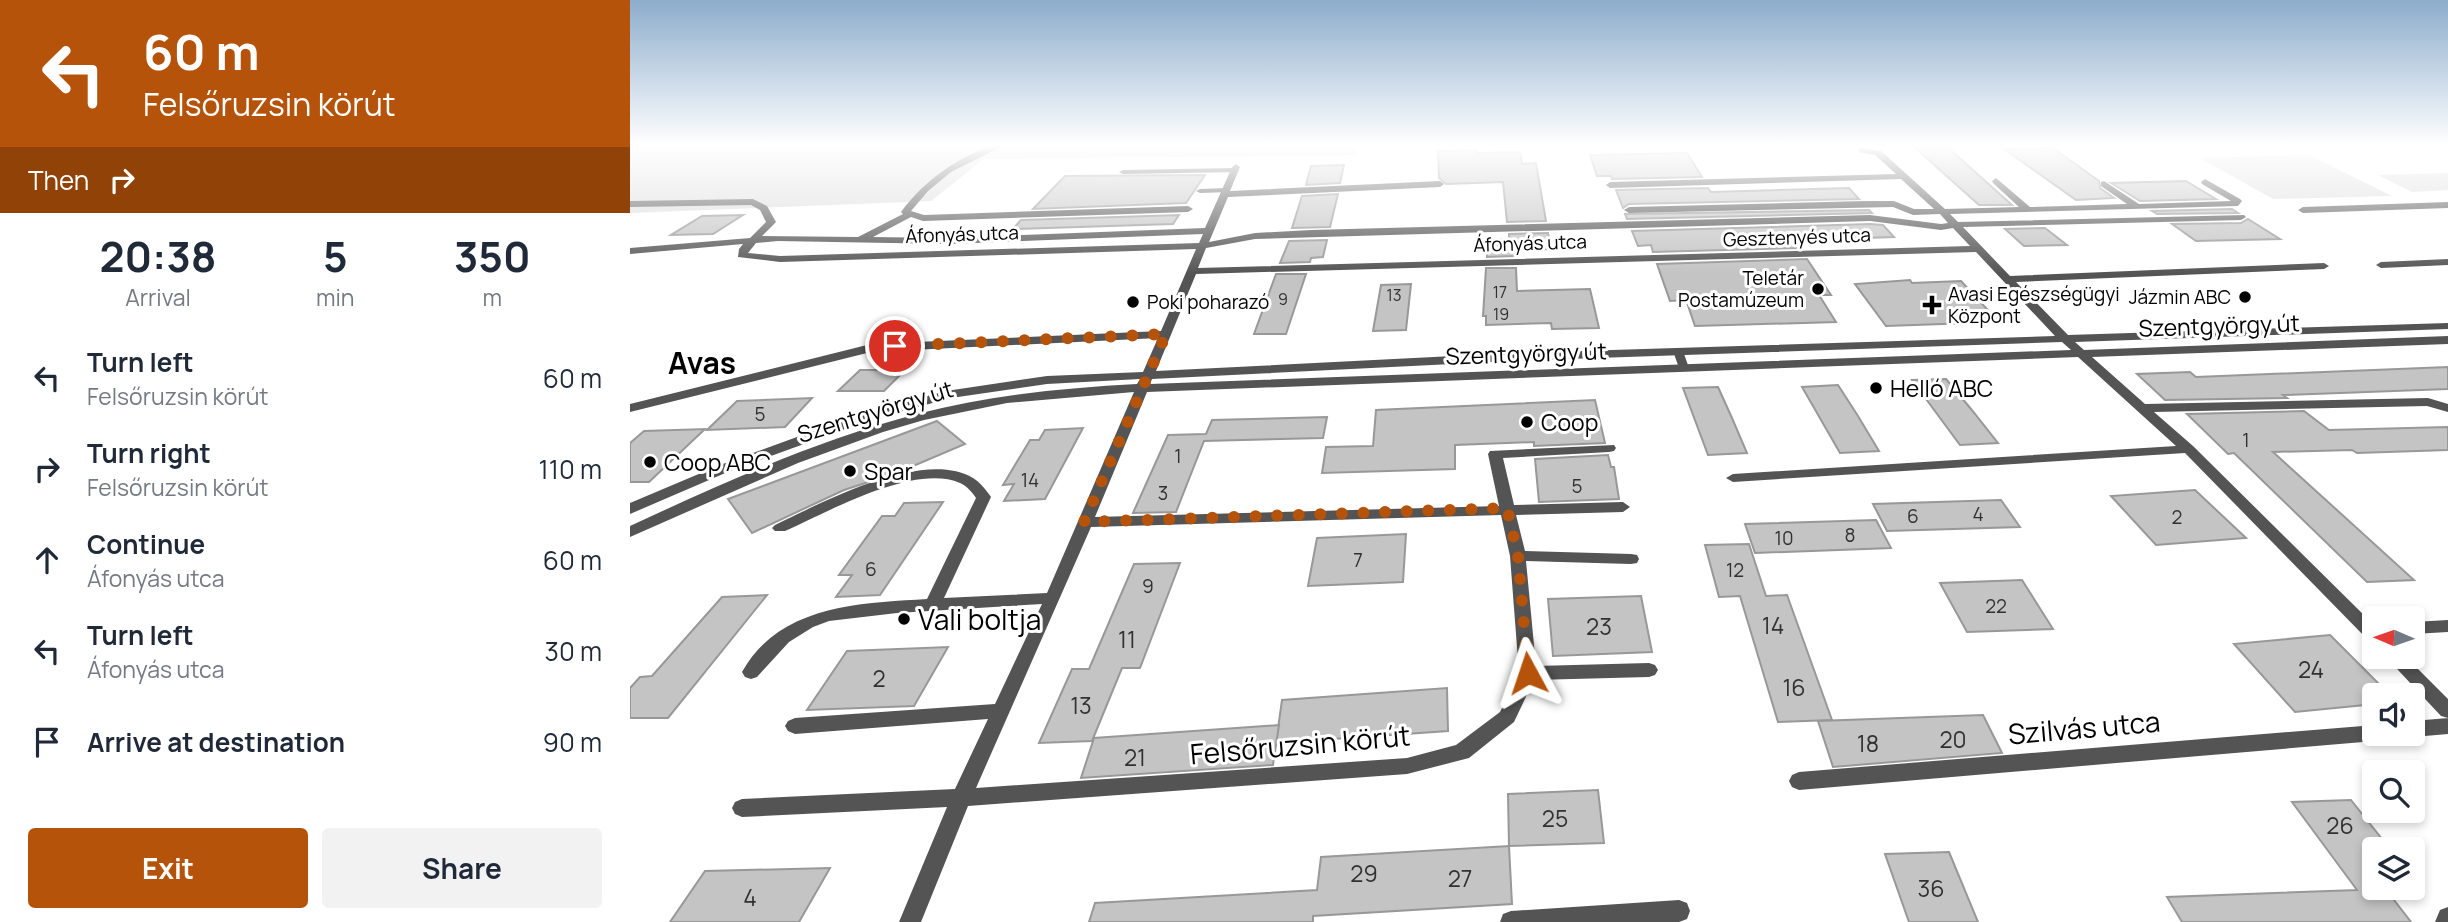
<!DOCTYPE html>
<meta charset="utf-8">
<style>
body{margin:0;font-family:Manrope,sans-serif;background:#f2f2f3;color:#1f2937;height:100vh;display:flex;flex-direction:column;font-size:26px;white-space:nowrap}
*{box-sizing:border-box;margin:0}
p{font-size:23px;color:#747a83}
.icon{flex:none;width:38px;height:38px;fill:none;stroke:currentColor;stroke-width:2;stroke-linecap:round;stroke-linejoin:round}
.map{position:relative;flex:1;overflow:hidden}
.side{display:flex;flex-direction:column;background:#fff;width:630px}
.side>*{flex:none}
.guide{background:#b45309;color:#fff;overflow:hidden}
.needle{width:46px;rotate:272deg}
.buttons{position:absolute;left:1732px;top:606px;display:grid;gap:14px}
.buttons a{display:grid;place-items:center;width:63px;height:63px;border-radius:7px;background:#fff;box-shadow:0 4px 10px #0003;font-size:35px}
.pin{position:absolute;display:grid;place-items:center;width:60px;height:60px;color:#fff;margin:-30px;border:4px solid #fff;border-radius:50%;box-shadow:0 2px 7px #0007}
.me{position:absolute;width:77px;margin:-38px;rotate:355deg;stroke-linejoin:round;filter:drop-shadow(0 0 5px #0008)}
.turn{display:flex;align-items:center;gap:24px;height:147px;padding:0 28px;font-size:32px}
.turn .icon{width:91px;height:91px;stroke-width:2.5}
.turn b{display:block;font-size:49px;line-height:60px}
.then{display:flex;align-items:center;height:66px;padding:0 28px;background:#0003;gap:14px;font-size:26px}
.eta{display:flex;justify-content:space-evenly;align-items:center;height:119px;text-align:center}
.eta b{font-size:42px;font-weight:700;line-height:49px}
.button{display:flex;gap:14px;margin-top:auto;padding:14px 28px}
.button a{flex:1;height:80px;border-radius:7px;background:#b45309;color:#fff;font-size:28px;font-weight:700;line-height:80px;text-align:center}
.button a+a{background:#f2f2f3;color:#1f2937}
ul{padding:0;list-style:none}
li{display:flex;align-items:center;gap:21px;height:91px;padding:0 28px}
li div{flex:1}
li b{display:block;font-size:26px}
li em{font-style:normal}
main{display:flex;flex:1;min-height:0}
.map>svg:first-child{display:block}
.green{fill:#dbdbdb}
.building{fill:#c4c4c4;stroke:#989898;stroke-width:2}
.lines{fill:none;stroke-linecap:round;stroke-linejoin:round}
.lane{fill:#545454;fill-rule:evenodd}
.street{fill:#545454;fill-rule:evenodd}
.route{stroke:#b45309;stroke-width:12;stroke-dasharray:0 21.6}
.poi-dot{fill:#000;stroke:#fff;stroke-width:2.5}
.labels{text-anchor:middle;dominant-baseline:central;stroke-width:6;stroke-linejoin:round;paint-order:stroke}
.far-number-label{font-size:16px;fill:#313131}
.far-street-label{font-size:19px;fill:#000;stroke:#fff}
.far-poi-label{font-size:19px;fill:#000;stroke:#fff;text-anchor:end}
.number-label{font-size:19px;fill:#313131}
.street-label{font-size:23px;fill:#000;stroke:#fff}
.poi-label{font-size:23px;fill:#000;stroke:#fff;text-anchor:start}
.near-number-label{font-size:23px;fill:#313131}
.near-poi-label{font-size:28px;fill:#000;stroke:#fff;text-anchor:start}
.near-street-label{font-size:28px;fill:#000;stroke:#fff}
.district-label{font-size:30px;font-weight:bold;fill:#000;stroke:#fff}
</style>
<main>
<section class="side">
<div class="guide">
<div class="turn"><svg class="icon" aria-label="left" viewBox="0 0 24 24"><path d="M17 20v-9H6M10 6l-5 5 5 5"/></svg><div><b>60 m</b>Felsőruzsin körút</div></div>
<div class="then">Then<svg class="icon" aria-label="right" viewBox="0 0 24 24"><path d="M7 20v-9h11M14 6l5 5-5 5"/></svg></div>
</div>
<div class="eta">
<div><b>20:38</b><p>Arrival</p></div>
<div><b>5</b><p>min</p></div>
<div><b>350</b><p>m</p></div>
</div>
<ul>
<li><svg class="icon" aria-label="left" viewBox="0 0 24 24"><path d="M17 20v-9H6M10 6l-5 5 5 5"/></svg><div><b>Turn left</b><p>Felsőruzsin körút</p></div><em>60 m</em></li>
<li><svg class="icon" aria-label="right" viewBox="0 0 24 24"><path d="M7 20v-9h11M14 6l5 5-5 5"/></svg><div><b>Turn right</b><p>Felsőruzsin körút</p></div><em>110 m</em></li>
<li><svg class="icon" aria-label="ahead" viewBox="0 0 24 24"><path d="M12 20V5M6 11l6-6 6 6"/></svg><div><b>Continue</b><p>Áfonyás utca</p></div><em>60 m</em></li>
<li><svg class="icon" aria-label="left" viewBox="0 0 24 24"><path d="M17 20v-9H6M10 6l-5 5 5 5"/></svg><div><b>Turn left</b><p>Áfonyás utca</p></div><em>30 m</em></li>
<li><svg class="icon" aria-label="arrive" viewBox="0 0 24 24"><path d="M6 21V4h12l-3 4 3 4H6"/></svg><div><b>Arrive at destination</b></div><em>90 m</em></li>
</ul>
<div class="button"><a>Exit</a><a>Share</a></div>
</section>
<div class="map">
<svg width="1818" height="922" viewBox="0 0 1818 922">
<rect width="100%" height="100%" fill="#fff"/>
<g class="green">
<polygon points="0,145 728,145 725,155 354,159 301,201 0,213"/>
<polygon points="1679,155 1762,196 1643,199 1570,158"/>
<polygon points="1818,173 1818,190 1782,192 1748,175"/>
</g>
<g class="building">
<polygon points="1282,145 1315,145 1382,205 1349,205"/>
<polygon points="1423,148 1469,181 1470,188 1484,198 1446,200 1374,149"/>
<polygon points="847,150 847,153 890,152 892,164 906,163 916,221 877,222 873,182 816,184 809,178 808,151"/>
<polygon points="1057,153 1072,177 982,179 981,176 967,176 960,155"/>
<polygon points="714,165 710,183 676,185 681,166"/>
<polygon points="575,175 556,203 403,209 435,176"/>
<polygon points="1556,181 1586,199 1510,201 1481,183"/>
<polygon points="1078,188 1081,192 1219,188 1229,199 999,204 993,208 986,190"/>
<polygon points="708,194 700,227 662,228 672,196"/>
<polygon points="1602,209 1608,213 1527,214 1522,211"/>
<polygon points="1239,210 1242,213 997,219 995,214"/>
<polygon points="113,215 83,234 41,235 72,216"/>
<polygon points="549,215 543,224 383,229 391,220"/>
<polygon points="1618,219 1650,239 1566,241 1542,224 1611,223"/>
<polygon points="1240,224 1253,225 1264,237 1165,240 1170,248 1023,252 1021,245 1008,246 1002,231"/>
<polygon points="1415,228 1437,245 1394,246 1375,229"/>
<polygon points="918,233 921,249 885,250 885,256 857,257 857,239 879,239 879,234"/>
<polygon points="697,240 693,257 681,258 680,262 650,263 659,241"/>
<polygon points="1177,259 1201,295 1189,295 1206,322 1065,326 1056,300 1040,301 1027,264"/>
<polygon points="856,268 886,268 887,291 960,289 969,328 922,329 921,323 856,325 856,316 853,316"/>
<polygon points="646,274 676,274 656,334 624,334"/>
<polygon points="1280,280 1282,283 1331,281 1369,322 1256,326 1225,284"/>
<polygon points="781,284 776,330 743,331 751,285"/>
<polygon points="1818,367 1818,389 1653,395 1657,398 1535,400 1507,374 1560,372 1566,377"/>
<polygon points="230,370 275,370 254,391 208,391"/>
<polygon points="1316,379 1341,409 1368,443 1330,445 1282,380"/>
<polygon points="1208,385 1228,416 1249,451 1210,453 1172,387"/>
<polygon points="1088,387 1102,418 1117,453 1078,455 1053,388"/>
<polygon points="182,398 155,427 77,430 107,401"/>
<polygon points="965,400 975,443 904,446 904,442 825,445 825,469 692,473 696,447 743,446 746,410"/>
<polygon points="1674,411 1699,430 1818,427 1818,450 1727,453 1722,450 1643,452 1784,580 1737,582 1604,453 1598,454 1557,414"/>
<polygon points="697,417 693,438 574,441 546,512 503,513 538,435 576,434 582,420"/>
<polygon points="307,421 335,444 269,472 214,490 122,533 98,499"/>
<polygon points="453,428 415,499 374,501 384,484 373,485 400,440 409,440 415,430"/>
<polygon points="75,429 19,482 0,482 0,443 14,431"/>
<polygon points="978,455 981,467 984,467 989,499 909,502 905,459"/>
<polygon points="1565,490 1616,538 1526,545 1481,496"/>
<polygon points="1371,500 1390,527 1257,531 1243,504"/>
<polygon points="313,502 250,595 206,597 222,575 209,575 252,516 265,516 274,503"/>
<polygon points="1246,520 1261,548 1125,553 1115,524"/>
<polygon points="776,534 773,582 678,586 687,538"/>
<polygon points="1119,544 1136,596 1157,595 1202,720 1148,722 1110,596 1089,597 1075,545"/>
<polygon points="550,563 510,668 492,668 462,741 409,743 442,669 459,669 504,564"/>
<polygon points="1392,580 1423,629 1337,632 1310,583"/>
<polygon points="137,595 38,718 0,718 0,688 10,677 22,676 92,597"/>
<polygon points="1011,596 1022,652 923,656 918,599"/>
<polygon points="1700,635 1760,695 1745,695 1745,704 1665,712 1604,644"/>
<polygon points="318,647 284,706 177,710 217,651"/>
<polygon points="817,688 818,731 646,743 652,700"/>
<polygon points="1353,715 1372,753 1203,767 1188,721"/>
<polygon points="649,725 643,765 451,778 464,738"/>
<polygon points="968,790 974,843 879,846 878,794"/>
<polygon points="1721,800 1760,849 1745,849 1745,887 1754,887 1781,922 1552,922 1537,897 1727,890 1662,802"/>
<polygon points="879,846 882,904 683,916 683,922 459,922 465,903 687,890 691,857"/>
<polygon points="1319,852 1348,922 1279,922 1255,854"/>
<polygon points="200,868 169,922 40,922 75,871"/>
</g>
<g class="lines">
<g class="lane">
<polygon points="605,168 609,170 608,172 493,174 489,172 493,170"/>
<polygon points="597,188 600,188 600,192 570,193 566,191 570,189"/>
<polygon points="1048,348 1053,351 1059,368 1058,370 1054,371 1049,368 1043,351"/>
</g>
<g class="street">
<path d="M364,145H375L321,172L298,191L281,211L294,215L558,206L563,209L558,212L293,221L281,217L243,237L317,238L575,228L602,167L606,164L610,167L600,191L810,181L814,184L810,187L598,197L579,242L625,233L681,230L1240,215L1311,224L1318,223L1310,214L1283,215L1263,207L999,213L994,210L999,207L1234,201H1264L1284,209H1304L1271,179L980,188L976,185L980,182L1266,174L1245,155L1229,152V148H1232L1251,151L1315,209L1389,207L1363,183L1362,181L1366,178L1400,207L1497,204L1471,186V182L1474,181L1509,204L1601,201L1572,184L1571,182L1575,179L1610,199L1612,201L1608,206L1320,214L1328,222L1614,215L1616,217L1611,220L1333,227L1380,276L1694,263L1699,266L1694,269L1386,282L1438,335L1818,323V329L1445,342L1454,350L1818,336V344L1462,357L1515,404L1798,398L1818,404V412L1797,406L1524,412L1563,446L1745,626V643L1739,641L1555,453L1103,482L1096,478L1103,474L1546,446L1448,357L517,392L465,517L869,506L858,454L860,451L984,445L986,448L984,451L979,452L873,458L884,505L993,502L1000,507L993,512L886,515L895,551L1001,554L1007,555L1009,559L1007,563L1001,564L896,561L906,666L1019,663L1025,665L1028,670L1025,675L1019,677L904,680L884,722L839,758L777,774L338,806L291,922H269L317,807L112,817L105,814L102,808L105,802L112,799L325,789L358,719L165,734L158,731L155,726L158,721L165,718L365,704L412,604L267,613L199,621L183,627L159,642L127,677L121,679L115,677L112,672C149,605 230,603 297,599L346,498C342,492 337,486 330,483C284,463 198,512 155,531H145L142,528L145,525C191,503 293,448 343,478C350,482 356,490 361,497L314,598L417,593L504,392L377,403L294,420L253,432L168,463L0,537V526C93,483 187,440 287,414C359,395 433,388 507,384L510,379L417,384L321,398L240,420L100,471L0,514V503L90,465L230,414L316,391L417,376L513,372L528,338L241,352L0,412V404L241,344L531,331L566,249L150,262L108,257L109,249L113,244L0,254V248L120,238L136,222L130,210L121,205L0,207V201L123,199L137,206L146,222L132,236L228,237L273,214L271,212C295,180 326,158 364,145ZM1240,221L1311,230L1323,228L1340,246L568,268L576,248L625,239ZM573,234L569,243L150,256L118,253L126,243L148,241L317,244ZM1346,252L1425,336L883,353L526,371L566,274ZM1432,342L1441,350L520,384L522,379L883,361ZM871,515L880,556L889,673L870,712L826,745L777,758L346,788L461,527Z"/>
<polygon points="1818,202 1818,208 1673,213 1668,210 1673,207"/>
<polygon points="1818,259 1818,265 1751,268 1746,265 1751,262"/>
<polygon points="1818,620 1818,632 1783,634 1783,622"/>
<polygon points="1755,656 1775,656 1818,699 1818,734 1783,737 1776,734 1783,733 1783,721 1818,718 1811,716"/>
<polygon points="1745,725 1745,733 1754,733 1752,738 1745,741 1169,790 1162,787 1159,781 1162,775 1169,772"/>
<polygon points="1049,900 1057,903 1060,911 1057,919 1049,922 870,922 873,914 881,911"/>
<polygon points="1818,907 1818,922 1805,922 1810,910"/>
</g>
</g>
<linearGradient id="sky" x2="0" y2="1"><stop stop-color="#8cadcc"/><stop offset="0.53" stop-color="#fff"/><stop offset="1" stop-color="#fff" stop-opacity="0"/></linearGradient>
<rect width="1818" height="274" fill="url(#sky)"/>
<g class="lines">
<polyline class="route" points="265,346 536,334 454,522 877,508 888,556 898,673"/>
</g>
<g class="poi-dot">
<circle cx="1188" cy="289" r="7"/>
<circle cx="1615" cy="297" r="7"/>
<circle cx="503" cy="302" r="7"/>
<path d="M1298.5 294.5h7v7h7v7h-7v7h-7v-7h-7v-7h7z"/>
<circle cx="1246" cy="388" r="7"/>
<circle cx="897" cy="422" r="7"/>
<circle cx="20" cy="462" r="7"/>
<circle cx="220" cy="471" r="7"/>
<circle cx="274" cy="619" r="7"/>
</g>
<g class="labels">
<g class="far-number-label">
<text x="870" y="292">17</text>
<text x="764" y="295">13</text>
<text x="653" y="299">9</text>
<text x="871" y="314">19</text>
</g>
<g class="far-street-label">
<text transform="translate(332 234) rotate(-2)">Áfonyás utca</text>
<text transform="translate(1167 237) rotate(-2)">Gesztenyés utca</text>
<text transform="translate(900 243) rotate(-2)">Áfonyás utca</text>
</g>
<g class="far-poi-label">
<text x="1174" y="278">Teletár<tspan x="1174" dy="22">Postamúzeum</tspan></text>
<text x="1318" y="294" text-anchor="start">Avasi Egészségügyi<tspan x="1318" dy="22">Központ</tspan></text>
<text x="1601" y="297">Jázmin ABC</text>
<text x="517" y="302" text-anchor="start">Poki poharazó</text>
</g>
<g class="number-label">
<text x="130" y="414">5</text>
<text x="1616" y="440">1</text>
<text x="548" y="456">1</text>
<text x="400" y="480">14</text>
<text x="947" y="486">5</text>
<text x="533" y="493">3</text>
<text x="1348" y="514">4</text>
<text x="1283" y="516">6</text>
<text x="1547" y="517">2</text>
<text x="1220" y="535">8</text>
<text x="1154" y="538">10</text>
<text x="728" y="560">7</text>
<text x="241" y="569">6</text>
<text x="1105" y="570">12</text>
<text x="518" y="586">9</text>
<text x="1366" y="606">22</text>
</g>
<g class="street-label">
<text transform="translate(1589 325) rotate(-2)">Szentgyörgy út</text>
<text transform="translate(896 353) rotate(-2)">Szentgyörgy út</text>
<text transform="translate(245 411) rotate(-17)">Szentgyörgy út</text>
</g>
<g class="poi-label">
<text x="1260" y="388">Helló ABC</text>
<text x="911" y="422">Coop</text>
<text x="34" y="462">Coop ABC</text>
<text x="234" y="471">Spar</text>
</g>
<g class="near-number-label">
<text x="1143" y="625">14</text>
<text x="969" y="626">23</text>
<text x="497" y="639">11</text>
<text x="1681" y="669">24</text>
<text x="249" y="678">2</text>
<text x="1164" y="687">16</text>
<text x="451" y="705">13</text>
<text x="1323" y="739">20</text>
<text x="1238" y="743">18</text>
<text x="505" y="757">21</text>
<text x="925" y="818">25</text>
<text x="1710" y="825">26</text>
<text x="734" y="873">29</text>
<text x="830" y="878">27</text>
<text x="1301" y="888">36</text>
<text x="120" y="897">4</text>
</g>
<g class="near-poi-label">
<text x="288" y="619">Vali boltja</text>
</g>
<g class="near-street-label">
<text transform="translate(1454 727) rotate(-5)">Szilvás utca</text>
<text transform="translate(670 744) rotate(-5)">Felsőruzsin körút</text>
</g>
<g class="district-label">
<text x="72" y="362">Avas</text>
</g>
</g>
</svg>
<div class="buttons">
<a><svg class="needle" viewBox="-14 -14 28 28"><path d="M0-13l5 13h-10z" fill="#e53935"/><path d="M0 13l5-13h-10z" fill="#747a83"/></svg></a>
<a><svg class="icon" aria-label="sound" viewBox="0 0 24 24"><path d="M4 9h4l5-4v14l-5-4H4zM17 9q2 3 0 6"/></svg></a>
<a><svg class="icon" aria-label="search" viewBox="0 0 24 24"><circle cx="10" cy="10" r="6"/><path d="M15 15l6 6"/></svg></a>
<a><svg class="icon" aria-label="layers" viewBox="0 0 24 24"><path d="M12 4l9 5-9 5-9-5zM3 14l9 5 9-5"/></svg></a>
</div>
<div class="pin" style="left:265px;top:346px;background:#d93025"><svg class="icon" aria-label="arrive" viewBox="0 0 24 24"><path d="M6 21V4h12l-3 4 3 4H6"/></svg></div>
<svg class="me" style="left:898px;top:673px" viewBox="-20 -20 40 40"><path d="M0-17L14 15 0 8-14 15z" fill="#b45309" stroke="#fff" stroke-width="4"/></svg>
</div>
</main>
